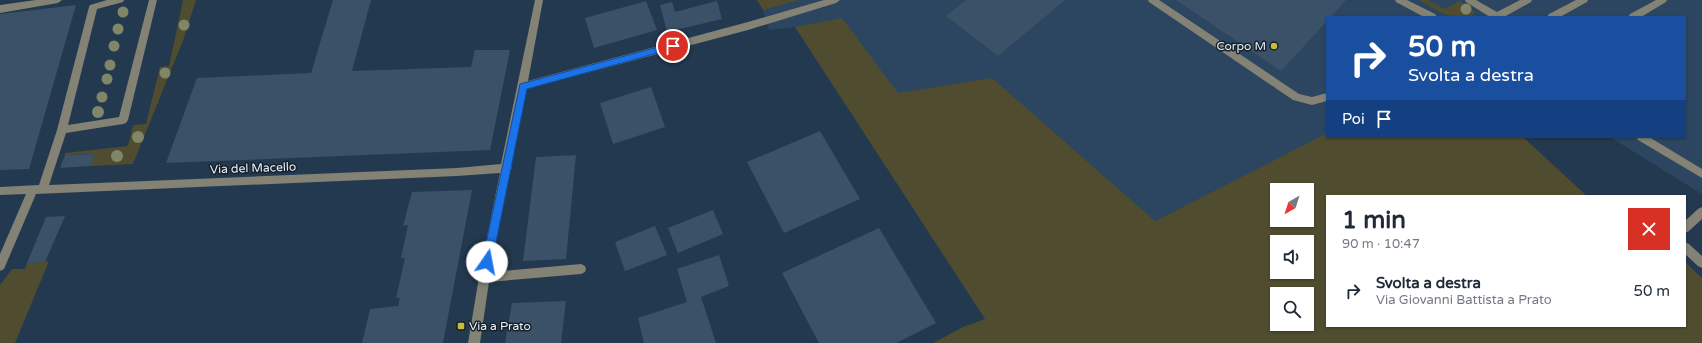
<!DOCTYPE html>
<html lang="it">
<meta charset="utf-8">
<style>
body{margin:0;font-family:"Varela Round",sans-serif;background:#f2f2f3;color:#1f2937;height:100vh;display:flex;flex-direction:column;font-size:15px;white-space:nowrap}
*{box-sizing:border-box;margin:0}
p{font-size:13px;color:#747a83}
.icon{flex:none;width:22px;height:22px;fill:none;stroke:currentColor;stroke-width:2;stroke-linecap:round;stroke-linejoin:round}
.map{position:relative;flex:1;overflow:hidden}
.panel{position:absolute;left:1326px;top:195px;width:360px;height:132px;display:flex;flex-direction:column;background:#fff;border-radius:0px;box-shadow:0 1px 3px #0004}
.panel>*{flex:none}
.guide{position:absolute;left:1326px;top:16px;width:360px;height:122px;border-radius:0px;box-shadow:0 1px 3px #0004;background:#1a4fa0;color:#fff;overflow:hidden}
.needle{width:26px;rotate:219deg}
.buttons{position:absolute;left:1270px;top:183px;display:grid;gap:8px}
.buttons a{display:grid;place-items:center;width:44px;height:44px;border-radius:0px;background:#fff;box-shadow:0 1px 3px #0004;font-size:20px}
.pin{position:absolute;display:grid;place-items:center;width:34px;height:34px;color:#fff;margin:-17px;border:2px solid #fff;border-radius:50%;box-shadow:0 1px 4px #0007}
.me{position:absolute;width:44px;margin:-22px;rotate:12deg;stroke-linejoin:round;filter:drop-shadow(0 0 3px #0008)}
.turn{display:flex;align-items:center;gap:14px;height:84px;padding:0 16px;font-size:18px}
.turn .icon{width:52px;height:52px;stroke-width:2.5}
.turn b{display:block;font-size:28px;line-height:34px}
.then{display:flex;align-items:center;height:38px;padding:0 16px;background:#0003;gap:8px;font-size:15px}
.round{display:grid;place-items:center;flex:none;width:42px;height:42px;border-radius:0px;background:#f2f2f3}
.head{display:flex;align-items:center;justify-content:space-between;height:68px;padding:0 16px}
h1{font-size:24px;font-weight:700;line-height:30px}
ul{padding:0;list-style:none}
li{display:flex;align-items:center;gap:12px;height:56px;padding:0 16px}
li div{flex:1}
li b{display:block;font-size:15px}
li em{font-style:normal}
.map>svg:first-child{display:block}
.built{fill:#2c4661}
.green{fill:#4f4c2f;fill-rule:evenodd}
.building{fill:#3a5168}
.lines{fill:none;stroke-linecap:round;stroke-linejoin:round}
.minor{fill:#838274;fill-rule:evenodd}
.tree{fill:#808768}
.route{fill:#1a73e8;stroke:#114b97}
.poi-dot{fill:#c7bb3b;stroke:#16202a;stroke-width:1.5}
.labels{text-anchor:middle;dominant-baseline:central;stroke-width:3;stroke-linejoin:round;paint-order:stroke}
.poi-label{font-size:12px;fill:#e7f2fd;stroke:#16202a;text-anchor:end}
.street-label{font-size:12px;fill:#e7f2fd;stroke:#16202a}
</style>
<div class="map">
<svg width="1702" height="343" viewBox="0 0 1702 343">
<rect width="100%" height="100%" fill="#23394f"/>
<polygon class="built" points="757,0 1702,0 1702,194 1610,137 1685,137 1685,17 1327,17 1327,133 1155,221 854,117 795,27 769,30 763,10"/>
<g class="green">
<polygon points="183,0 196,0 184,38 133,164 91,166 94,154 65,155 65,153 128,146 133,125 146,124 160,67 169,66"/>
<polygon points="757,0 799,0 763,10"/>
<path d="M1419,0H1428L1445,9L1459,1L1474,11V14C1455,24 1435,9 1419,0Z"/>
<path d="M842,18L898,93L992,78L1155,221L1327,133V137H1523L1587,196H1327V326H1685V262L1702,278V343H933L963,327L985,319L795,27ZM1277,190H1307V220H1277ZM1277,242H1307V272H1277ZM1277,294H1307V324H1277Z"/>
<polygon points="49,261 15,343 0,343 0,285 12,269 25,269 27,263"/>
</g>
<g class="building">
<polygon points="333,0 371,0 352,71 471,67 475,50 510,50 490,150 166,163 197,78 311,73"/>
<polygon points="966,0 1065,0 998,56 946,16"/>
<polygon points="1176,0 1346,0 1331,17 1327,17 1327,21 1281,71"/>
<polygon points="646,1 657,30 594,48 585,18"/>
<polygon points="717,1 722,19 667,32 660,5 672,2 675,12"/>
<polygon points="76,5 29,169 0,170 0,14"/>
<polygon points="651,87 665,127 613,144 600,103"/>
<polygon points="820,131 860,199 784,233 747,162"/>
<polygon points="95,154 91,166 60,168 65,155"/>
<polygon points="576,155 566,259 523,261 536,157"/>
<polygon points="472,190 443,343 362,343 370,309 398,306 400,298 396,298 405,258 401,258 408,225 403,226 412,192"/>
<polygon points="713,210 723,234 678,253 668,228"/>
<polygon points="65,216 45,262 27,263 46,217"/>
<polygon points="655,226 667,255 625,271 615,242"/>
<polygon points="879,228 936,323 896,343 819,343 782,273"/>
<polygon points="719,255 729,286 701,297 716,343 644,343 638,318 687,302 677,269"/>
<polygon points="566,301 561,343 505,343 512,303"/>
</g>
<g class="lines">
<g class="minor">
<polygon points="36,0 62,0 58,3 0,13 0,5"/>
<polygon points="107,0 124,0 123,2 97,9 68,125 119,117 149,0 157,0 128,120 126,123 123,124 66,133 49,185 457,168 501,164 535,0 543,0 528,81 748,22 824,0 840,0 836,3 748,30 526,89 511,166 512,168 510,171 490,272 581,264 585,266 586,269 585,272 581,274 489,282 480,343 468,343 479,277 500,173 457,176 36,194 4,269 0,271 0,254 26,194 0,195 0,187 39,185 57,130 89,7 90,5"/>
<polygon points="1148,0 1159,0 1299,94 1312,97 1327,93 1327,101 1312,105 1293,100 1149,2"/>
<polygon points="1395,0 1407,0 1435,14 1437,17 1424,17 1396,2"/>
<polygon points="1465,0 1476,0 1497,12 1520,0 1532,0 1531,2 1504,17 1490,17 1466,2"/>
<polygon points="1576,0 1588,0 1587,2 1560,17 1547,17 1549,14"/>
<polygon points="1656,0 1667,0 1666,2 1641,17 1628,17 1630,14"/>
<polygon points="1636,137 1649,137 1702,169 1702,178 1638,140"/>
<polygon points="1702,207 1702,219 1689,231 1685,233 1685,221 1698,209"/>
<polygon points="1685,242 1689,244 1702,256 1702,268 1698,266 1685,254"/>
</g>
</g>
<g class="tree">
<circle cx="1466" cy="9" r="5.5"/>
<circle cx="123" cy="12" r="5.5"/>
<circle cx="184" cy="25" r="5.5"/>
<circle cx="118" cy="29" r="5.5"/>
<circle cx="114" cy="46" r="5.5"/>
<circle cx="110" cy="65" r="5.5"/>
<circle cx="165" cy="73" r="5.5"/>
<circle cx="107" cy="79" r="5.5"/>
<circle cx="102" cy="97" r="5.5"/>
<circle cx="98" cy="112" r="6"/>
<circle cx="138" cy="137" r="6"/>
<circle cx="117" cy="156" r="6"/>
</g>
<polygon class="route" points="673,43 676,44 677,46 676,48 527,89 492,262 491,265 487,266 484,265 482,262 520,84"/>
<g class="poi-dot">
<circle cx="1274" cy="46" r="4"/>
<rect x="457" y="322" width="8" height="8" rx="2"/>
</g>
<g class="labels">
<g class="poi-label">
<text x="1266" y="46">Corpo M</text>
<text x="469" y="326" text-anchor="start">Via a Prato</text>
</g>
<g class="street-label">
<text transform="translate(253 168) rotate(-2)">Via del Macello</text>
</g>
</g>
</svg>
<div class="buttons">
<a><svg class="needle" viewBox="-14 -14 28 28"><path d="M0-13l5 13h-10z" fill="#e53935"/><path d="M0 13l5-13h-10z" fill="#747a83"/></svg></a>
<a><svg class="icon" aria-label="sound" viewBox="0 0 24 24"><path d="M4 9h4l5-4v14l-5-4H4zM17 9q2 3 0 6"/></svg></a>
<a><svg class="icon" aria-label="search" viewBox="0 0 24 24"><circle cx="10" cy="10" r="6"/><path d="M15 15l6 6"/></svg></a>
</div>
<div class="pin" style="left:673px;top:46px;background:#d93025"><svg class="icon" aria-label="arrive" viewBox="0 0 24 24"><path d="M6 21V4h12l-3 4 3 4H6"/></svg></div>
<svg class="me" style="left:487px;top:262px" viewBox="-20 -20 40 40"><circle r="19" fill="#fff"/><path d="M0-13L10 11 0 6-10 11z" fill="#1a73e8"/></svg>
<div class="guide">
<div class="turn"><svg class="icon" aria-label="right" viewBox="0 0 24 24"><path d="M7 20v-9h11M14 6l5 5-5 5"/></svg><div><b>50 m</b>Svolta a destra</div></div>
<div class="then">Poi<svg class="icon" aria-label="arrive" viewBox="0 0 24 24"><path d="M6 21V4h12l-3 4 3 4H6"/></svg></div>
</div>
<section class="panel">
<div class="head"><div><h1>1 min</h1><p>90 m · 10:47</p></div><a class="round" style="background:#d93025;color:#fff"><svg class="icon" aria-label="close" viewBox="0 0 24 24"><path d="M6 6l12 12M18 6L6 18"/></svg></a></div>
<ul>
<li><svg class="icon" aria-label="right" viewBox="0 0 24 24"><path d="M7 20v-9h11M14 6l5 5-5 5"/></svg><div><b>Svolta a destra</b><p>Via Giovanni Battista a Prato</p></div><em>50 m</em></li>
</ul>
</section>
</div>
